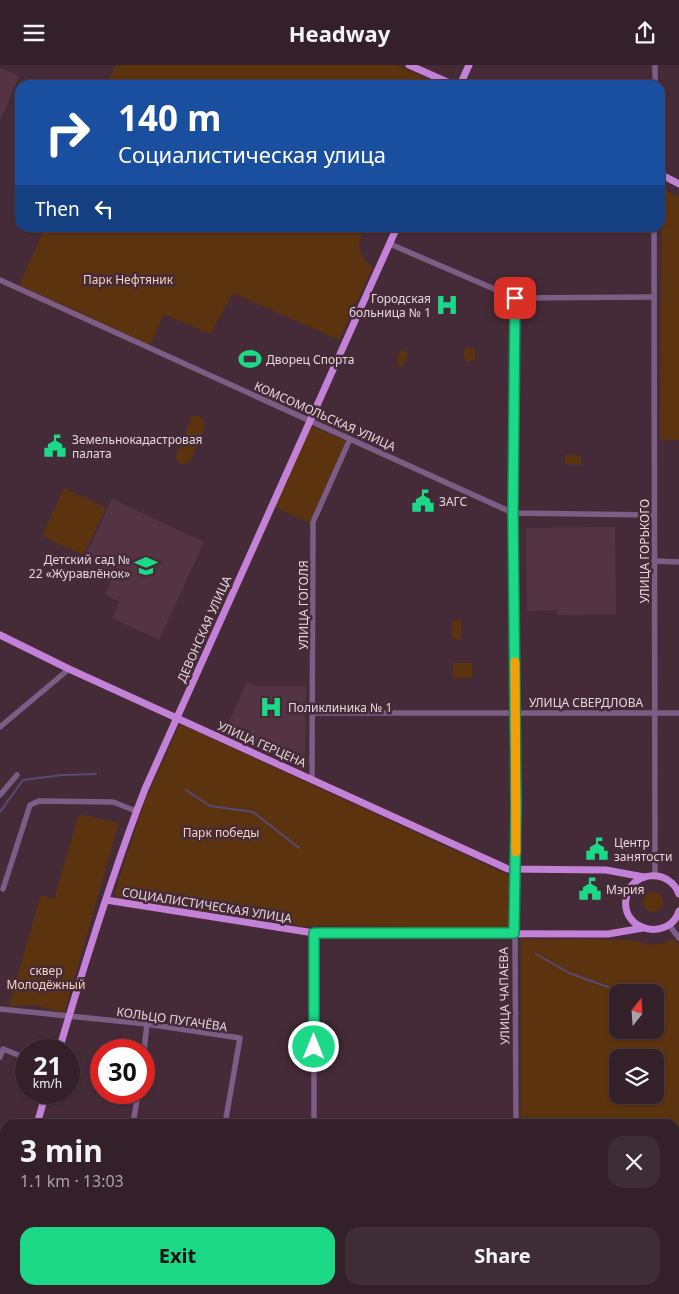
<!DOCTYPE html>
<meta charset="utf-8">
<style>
body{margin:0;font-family:"Noto Sans",sans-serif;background:#3f2d35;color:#f1f3f6;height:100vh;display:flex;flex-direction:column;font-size:19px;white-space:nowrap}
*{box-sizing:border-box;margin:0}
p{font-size:16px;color:#a9a3a8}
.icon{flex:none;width:28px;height:28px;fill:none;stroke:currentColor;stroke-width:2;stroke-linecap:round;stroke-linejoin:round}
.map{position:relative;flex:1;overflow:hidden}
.side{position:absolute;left:0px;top:1054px;width:680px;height:176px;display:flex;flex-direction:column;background:#342029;border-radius:15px 15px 0 0;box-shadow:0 1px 4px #0004,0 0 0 1px #4e3e46}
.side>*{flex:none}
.hud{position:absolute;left:15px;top:15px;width:650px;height:152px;border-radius:15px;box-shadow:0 1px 4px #0004,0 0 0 1px #4e3e46;background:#1a4fa0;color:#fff;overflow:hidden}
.needle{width:32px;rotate:17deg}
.tools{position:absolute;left:609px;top:919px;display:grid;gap:10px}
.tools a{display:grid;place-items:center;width:55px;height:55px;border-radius:10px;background:#342029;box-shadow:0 1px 4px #0004,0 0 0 1px #4e3e46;font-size:25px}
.speed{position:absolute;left:15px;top:974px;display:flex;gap:10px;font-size:25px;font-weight:700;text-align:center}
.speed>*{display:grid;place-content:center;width:65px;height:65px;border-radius:50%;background:#342029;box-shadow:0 1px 4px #0004,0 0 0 1px #4e3e46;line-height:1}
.speed small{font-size:12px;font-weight:400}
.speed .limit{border:8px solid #d22;background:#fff;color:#111}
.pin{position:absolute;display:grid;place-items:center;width:42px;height:42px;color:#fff;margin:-21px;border-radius:10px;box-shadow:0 2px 8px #0006}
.me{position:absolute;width:55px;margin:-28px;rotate:0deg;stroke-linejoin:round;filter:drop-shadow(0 0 4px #0008)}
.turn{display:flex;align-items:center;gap:18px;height:105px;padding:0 20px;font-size:22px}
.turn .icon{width:65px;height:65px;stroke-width:2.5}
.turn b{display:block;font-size:35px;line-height:42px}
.then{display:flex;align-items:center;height:48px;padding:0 20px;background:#0003;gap:10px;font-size:19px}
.round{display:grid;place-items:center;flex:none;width:52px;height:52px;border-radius:15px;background:#3f2d35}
.head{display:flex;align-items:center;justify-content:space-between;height:85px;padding:0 20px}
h1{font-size:30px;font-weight:700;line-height:38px}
.button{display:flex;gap:10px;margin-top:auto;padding:10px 20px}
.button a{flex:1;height:58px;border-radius:15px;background:#1cd988;color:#111;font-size:20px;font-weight:700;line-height:58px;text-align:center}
.button a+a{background:#3f2d35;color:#f1f3f6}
header{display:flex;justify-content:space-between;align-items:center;height:65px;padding:0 20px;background:#342029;font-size:22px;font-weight:700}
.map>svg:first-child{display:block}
.built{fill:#543443}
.green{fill:#5c330f;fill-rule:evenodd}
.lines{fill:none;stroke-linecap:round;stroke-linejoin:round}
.stream{stroke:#574a76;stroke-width:2}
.minor{stroke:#7c5d86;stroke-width:5.5}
.major{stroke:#c382d7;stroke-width:7}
.route-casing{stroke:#128d58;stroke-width:12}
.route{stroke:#1cd988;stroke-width:9}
.slow{stroke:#f59e0b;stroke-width:9}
.labels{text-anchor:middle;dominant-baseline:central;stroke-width:5;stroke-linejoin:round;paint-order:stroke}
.park-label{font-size:12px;fill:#f8d4ba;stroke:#452b37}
.poi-label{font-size:12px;fill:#e6d5dc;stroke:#452b37;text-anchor:start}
.street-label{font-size:12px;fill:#e6d5dc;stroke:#452b37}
</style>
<header><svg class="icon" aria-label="menu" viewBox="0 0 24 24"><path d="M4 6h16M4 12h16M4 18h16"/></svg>Headway<svg class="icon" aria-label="share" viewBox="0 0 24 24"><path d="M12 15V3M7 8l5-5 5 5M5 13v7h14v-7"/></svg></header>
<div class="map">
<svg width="679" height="1229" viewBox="0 0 679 1229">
<rect width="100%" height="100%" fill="#452b37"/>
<g class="built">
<polygon points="0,3 19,11 0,56"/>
<polygon points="112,434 204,477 159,575 112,553 120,537 105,530 115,508 84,494"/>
<polygon points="615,462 616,549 558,550 557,545 527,546 526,463"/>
<polygon points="247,617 256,621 306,621 305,698 226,663"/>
</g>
<g class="green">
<polygon points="116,0 397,0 430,15 428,20 106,20"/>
<polygon points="662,123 679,132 679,375 660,375"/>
<path d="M45,163H367C354,175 358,193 373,202L339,275L233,228L210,269L164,249L150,280L19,220Z"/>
<polygon points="465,283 475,283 475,295 467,297 463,291"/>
<polygon points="401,285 408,288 402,302 396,300 398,296 396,295"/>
<path d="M197,350C203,353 206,358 204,365L190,397L182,400L175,393L192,352Z"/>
<polygon points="311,361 346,376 310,458 275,442"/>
<polygon points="565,390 581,391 581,400 565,399"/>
<polygon points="64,423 106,443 83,490 42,471"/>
<polygon points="461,555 461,574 452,574 452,556"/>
<rect x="453" y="598" width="19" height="15"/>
<polygon points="179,661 184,661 506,809 509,811 511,817 510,861 506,863 302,861 119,834 116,831 115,826 146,733"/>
<polygon points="79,749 119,758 64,948 35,940 9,941 41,830 54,834"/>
<circle cx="653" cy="837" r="10"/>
<path d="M521,874L631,875L650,880L665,878L673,874L679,880V1229H521V1225H675V1059H521ZM618,928H655V965H618ZM618,992H655V1030H618Z"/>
</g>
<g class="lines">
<g class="stream">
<polyline points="186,725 210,741 253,747 299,783"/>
<polyline points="0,747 23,715 62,710 96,709"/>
<polyline points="536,889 569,908 608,922"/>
</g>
<g class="minor">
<polyline points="655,20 655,0"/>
<polyline points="654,162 655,810"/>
<polyline points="390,179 515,233 654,232"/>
<polyline points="0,215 513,448 654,450"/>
<polyline points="515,233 513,448 516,805"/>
<polyline points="654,496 679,497"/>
<polyline points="313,648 679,648"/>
<polyline points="0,662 69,604"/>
<polyline points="312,714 313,457 350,374"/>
<polyline points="0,730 17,710"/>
<polyline points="3,824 30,740 39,736 113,737 136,746"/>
<polyline points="669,860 679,873"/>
<polyline points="314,868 314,1059"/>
<polyline points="515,868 516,1059"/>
<polyline points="0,944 147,959 240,973 225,1059"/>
<polyline points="144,985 147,959"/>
<polyline points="0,992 3,984 26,993"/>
<polyline points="38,1056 54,1059"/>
<polyline points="133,1059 138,1028"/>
<polyline points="0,1199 5,1200"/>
<polyline points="78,1225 78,1229"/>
<polyline points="516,1225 516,1229"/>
<polyline points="313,1229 313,1225"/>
</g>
<g class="major">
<polyline points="409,0 454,20"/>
<polyline points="460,20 469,0"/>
<polyline points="660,109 679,119"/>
<polyline points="0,570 69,604 508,804 606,805 644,812"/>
<path d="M679,829C670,803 630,805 626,834C621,866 669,877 679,846"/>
<polyline points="106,835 314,868 608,869 643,863"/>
<polyline points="515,868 516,805"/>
<path d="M59,985C85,897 112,809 145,724L397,162"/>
<polyline points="37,1059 46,1028"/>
<polyline points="0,1173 5,1158"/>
</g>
</g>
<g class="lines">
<defs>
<polyline id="route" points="314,982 314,868 514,868 516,742 513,448 515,233"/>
</defs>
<use href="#route" class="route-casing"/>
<use href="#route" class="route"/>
<polyline class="slow" points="515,597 516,787"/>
</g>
<defs>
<symbol id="hospital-bare" viewBox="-9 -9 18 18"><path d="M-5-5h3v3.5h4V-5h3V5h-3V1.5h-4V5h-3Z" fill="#1cd988" stroke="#452b37" stroke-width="2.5" paint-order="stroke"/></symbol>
<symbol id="stadium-bare" viewBox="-9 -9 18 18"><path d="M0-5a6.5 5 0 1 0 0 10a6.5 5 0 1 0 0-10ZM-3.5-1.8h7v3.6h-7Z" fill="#1cd988" stroke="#452b37" stroke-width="2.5" paint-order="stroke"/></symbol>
<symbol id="civic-bare" viewBox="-9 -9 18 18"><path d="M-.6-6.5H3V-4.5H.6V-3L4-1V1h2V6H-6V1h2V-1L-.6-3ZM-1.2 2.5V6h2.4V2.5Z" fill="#1cd988" stroke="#452b37" stroke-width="2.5" paint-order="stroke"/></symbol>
<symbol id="school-bare" viewBox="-9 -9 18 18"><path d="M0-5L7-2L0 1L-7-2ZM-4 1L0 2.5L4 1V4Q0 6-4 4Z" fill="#1cd988" stroke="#452b37" stroke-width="2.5" paint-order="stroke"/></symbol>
</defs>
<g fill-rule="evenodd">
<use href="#hospital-bare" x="431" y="224" width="32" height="32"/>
<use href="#stadium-bare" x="234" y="278" width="32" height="32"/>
<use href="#civic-bare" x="39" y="365" width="32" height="32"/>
<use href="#civic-bare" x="407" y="420" width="32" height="32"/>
<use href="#school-bare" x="130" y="485" width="32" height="32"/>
<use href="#hospital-bare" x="255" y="626" width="32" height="32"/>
<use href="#civic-bare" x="581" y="768" width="32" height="32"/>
<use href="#civic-bare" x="574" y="808" width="32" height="32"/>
</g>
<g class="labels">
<g class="park-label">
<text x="128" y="214">Парк Нефтяник</text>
<text x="221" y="767">Парк победы</text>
<text x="46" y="905">сквер<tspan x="46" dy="14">Молодёжный</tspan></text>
</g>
<g class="poi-label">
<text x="431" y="233" text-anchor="end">Городская<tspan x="431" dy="14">больница № 1</tspan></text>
<text x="266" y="294">Дворец Спорта</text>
<text x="72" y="374">Земельнокадастровая<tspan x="72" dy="14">палата</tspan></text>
<text x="439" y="436">ЗАГС</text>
<text x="130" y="494" text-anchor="end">Детский сад №<tspan x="130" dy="14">22 «Журавлёнок»</tspan></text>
<text x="288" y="642">Поликлиника № 1</text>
<text x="614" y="777">Центр<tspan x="614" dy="14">занятости</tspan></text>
<text x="606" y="824">Мэрия</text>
</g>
<g class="street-label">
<text transform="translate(325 351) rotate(24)">КОМСОМОЛЬСКАЯ УЛИЦА</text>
<text transform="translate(644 486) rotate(-90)">УЛИЦА ГОРЬКОГО</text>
<text transform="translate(303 540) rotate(-90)">УЛИЦА ГОГОЛЯ</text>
<text transform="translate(204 564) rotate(-66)">ДЕВОНСКАЯ УЛИЦА</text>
<text x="586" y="637">УЛИЦА СВЕРДЛОВА</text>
<text transform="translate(262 679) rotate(24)">УЛИЦА ГЕРЦЕНА</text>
<text transform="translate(207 840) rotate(9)">СОЦИАЛИСТИЧЕСКАЯ УЛИЦА</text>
<text transform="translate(504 931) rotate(-91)">УЛИЦА ЧАПАЕВА</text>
<text transform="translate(172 954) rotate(8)">КОЛЬЦО ПУГАЧЁВА</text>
</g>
</g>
</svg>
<div class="tools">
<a><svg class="needle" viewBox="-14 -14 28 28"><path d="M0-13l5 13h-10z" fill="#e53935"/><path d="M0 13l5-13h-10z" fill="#a9a3a8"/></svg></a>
<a><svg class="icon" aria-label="layers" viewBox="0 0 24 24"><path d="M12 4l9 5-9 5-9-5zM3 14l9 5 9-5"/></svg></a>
</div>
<div class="speed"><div>21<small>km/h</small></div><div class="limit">30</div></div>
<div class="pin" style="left:515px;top:233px;background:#d93025"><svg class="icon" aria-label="arrive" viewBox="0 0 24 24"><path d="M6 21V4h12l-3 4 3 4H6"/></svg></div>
<svg class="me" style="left:314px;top:982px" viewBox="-20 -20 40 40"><circle r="17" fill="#1cd988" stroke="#fff" stroke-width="3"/><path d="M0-11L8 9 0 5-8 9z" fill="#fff"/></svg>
<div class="hud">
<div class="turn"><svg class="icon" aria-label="right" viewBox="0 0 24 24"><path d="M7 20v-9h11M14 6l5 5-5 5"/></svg><div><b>140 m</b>Социалистическая улица</div></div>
<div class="then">Then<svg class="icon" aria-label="left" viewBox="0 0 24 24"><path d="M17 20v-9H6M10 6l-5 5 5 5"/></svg></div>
</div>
<section class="side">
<div class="head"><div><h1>3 min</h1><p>1.1 km · 13:03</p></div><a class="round"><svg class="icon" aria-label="close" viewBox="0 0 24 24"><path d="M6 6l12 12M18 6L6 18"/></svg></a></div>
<div class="button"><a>Exit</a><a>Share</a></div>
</section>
</div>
